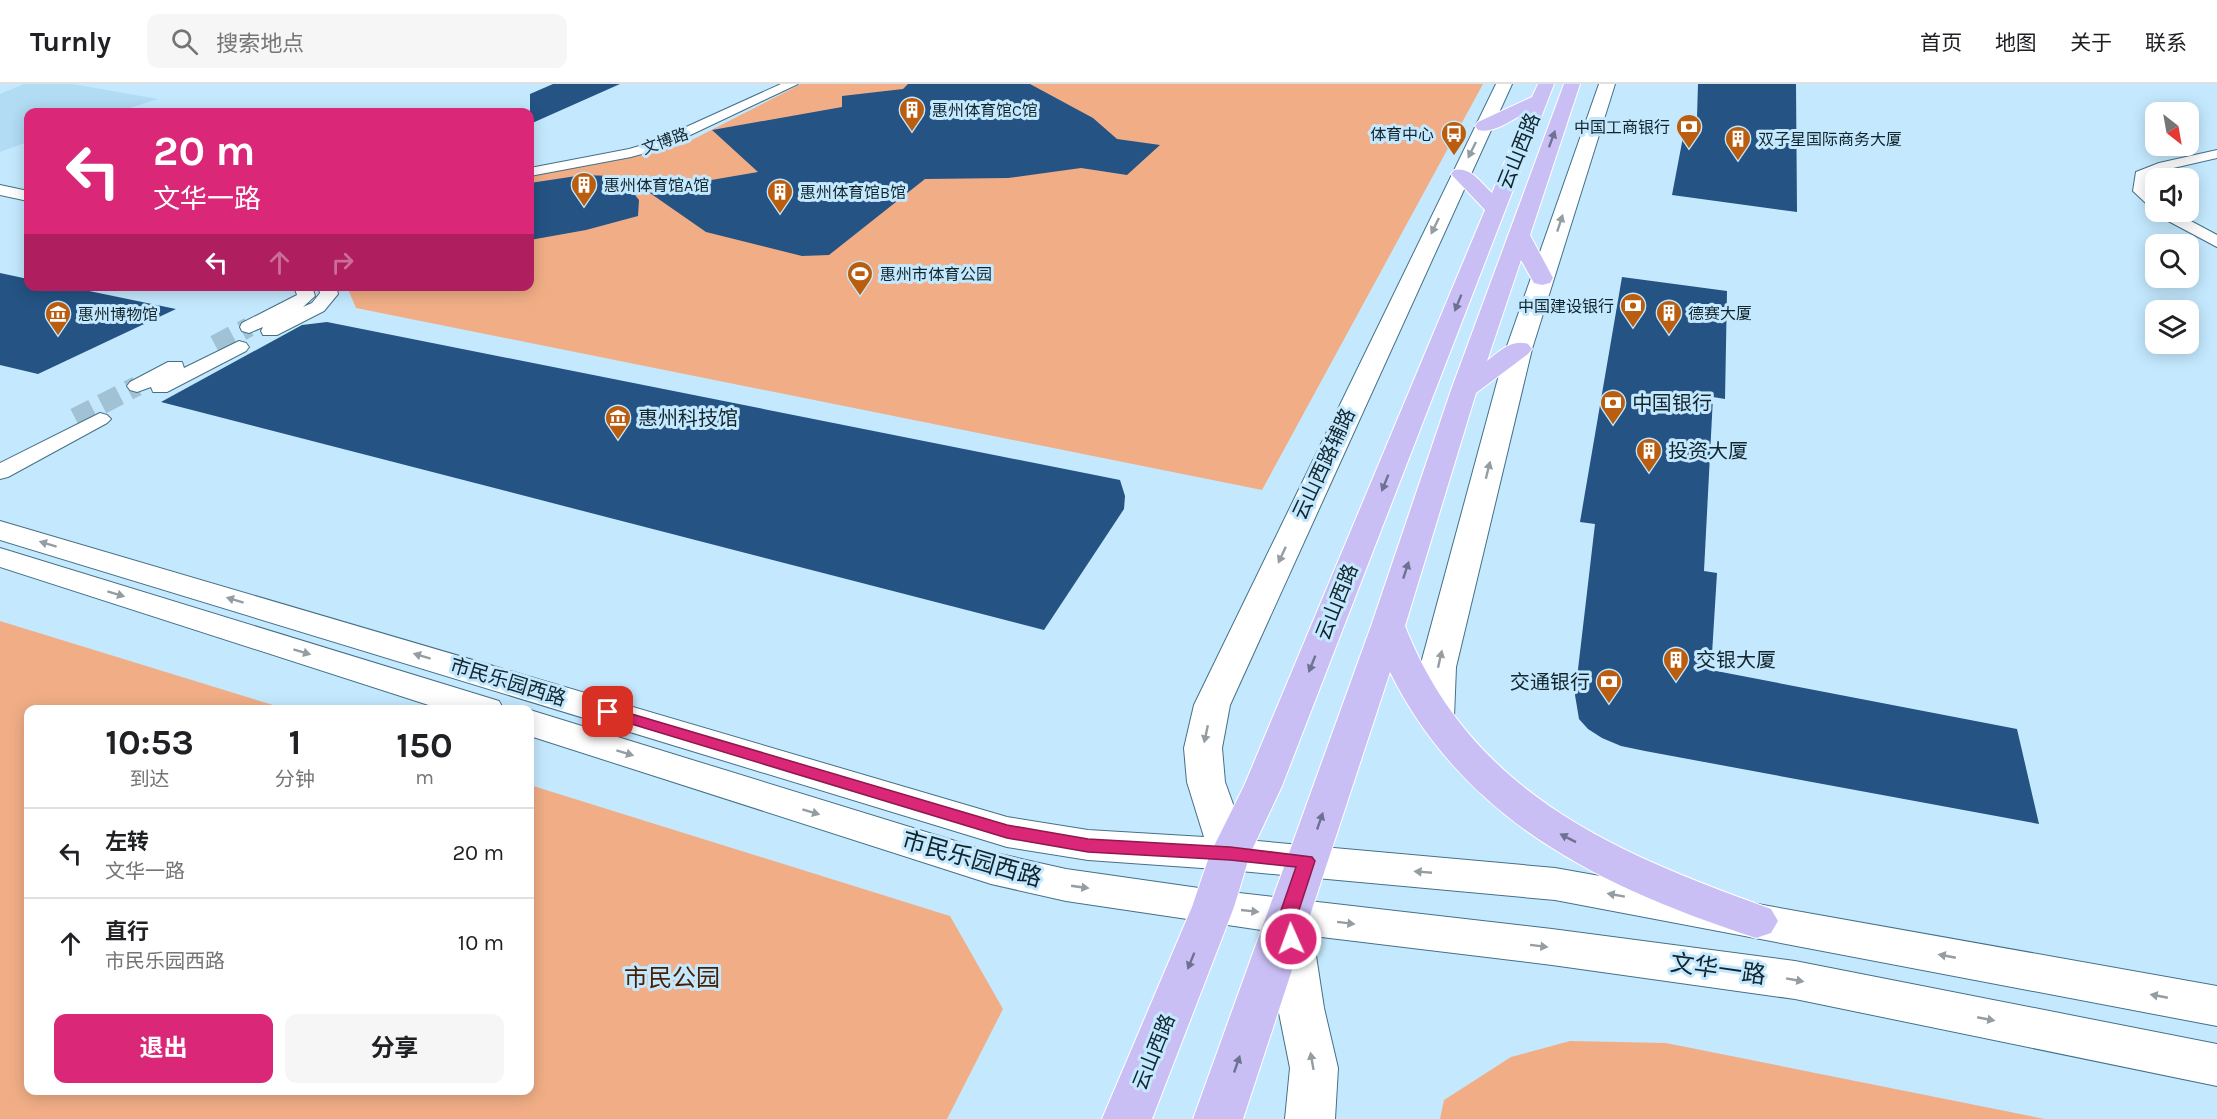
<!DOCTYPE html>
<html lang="zh">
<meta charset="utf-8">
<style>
body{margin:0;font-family:Karla,"Noto Sans SC",sans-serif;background:#f6f6f6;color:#202124;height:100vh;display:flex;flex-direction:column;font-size:22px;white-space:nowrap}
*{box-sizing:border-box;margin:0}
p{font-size:20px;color:#757577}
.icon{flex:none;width:33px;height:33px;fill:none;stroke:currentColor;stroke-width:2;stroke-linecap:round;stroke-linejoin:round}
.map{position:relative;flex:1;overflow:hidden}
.sheet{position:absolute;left:24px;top:621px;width:510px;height:390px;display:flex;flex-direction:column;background:#fff;border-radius:12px;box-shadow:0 3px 15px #0003}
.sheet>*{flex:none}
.hud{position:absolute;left:24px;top:24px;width:510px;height:183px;border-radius:12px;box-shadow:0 3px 15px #0003;background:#db2777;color:#fff;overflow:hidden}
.needle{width:39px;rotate:149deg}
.tools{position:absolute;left:2145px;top:18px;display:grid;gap:12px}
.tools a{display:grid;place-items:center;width:54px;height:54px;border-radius:12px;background:#fff;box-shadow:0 3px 15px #0003;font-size:30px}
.pin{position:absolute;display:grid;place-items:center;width:51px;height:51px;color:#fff;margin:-26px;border-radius:12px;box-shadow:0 3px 9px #0006}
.me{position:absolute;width:66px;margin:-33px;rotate:358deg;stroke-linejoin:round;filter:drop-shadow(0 0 4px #0008)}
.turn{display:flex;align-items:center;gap:21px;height:126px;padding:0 30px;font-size:27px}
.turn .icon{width:78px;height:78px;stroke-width:2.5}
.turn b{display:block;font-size:42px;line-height:51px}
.lanes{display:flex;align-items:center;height:57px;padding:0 30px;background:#0003;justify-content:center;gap:30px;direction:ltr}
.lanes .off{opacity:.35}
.eta{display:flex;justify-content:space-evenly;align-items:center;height:102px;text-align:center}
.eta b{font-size:36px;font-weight:700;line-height:42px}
.primary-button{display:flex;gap:12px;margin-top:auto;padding:12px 30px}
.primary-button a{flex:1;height:69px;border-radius:12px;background:#db2777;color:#fff;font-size:24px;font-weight:700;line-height:69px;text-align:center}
.primary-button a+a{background:#f6f6f6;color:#202124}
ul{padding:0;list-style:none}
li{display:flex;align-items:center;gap:18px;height:90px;padding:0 30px;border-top:2px solid #e0e0e0}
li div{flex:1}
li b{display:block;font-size:22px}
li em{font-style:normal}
header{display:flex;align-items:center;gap:36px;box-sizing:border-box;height:84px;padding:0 30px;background:#fff;border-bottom:2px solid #e0e0e0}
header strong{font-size:28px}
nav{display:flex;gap:33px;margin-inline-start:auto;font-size:21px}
.search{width:420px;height:54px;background:#f6f6f6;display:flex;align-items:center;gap:15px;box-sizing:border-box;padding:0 21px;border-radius:12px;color:#757577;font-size:22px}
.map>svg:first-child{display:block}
.built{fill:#b1dcf4}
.green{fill:#f1ae86}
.building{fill:#245384}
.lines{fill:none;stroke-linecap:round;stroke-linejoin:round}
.street-tunnel{stroke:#a0c2d4;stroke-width:20;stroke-dasharray:20 10;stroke-linecap:butt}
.street-casing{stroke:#447087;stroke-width:2}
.secondary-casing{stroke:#447087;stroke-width:2}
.primary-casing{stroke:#fff;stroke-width:2}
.street{fill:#fff;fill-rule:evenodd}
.secondary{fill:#fff;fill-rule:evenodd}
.primary{fill:#cabff5;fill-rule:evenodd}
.oneway{fill:#6e7292}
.oneway2{fill:#949da1}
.route{fill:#db2777;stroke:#8e194d;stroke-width:1.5}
.labels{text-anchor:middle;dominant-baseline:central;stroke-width:6;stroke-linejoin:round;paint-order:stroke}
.far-poi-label{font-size:16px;fill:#12252e;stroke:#c4e9fe;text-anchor:start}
.far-street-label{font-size:16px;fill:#12252e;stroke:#c4e9fe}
.street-label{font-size:20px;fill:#12252e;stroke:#c4e9fe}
.poi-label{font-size:20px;fill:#12252e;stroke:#c4e9fe;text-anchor:start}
.near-street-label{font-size:24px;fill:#12252e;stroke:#c4e9fe}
.near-park-label{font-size:24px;fill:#481f00;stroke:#c4e9fe}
</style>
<header>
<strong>Turnly</strong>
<div class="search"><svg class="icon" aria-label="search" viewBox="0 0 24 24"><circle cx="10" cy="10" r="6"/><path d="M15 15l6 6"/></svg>搜索地点</div>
<nav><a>首页</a><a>地图</a><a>关于</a><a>联系</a></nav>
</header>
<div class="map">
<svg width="2217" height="1035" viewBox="0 0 2217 1035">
<rect width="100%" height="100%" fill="#c4e9fe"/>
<polygon class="built" points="24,0 72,0 158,15 117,28 28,28 28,58 0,68 0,10"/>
<g class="green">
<polygon points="801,0 1483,0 1262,406 356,224 347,203 530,202 530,92 682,61"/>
<polygon points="0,537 286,625 28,626 28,1006 530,1006 530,701 950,832 1003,925 947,1035 0,1035"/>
<polygon points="1570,957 1666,959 2045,1035 1440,1035 1444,1016 1511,973"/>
</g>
<g class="building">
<polygon points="553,0 620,0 530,40 530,10"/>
<polygon points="908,0 1030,0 1093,34 1117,55 1160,61 1127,91 1081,84 1008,94 925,95 829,171 802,172 706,148 647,107 758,88 712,46 842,23 842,12 903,5"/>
<polygon points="1698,0 1796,0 1797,128 1672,111 1687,32 1697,33"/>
<polygon points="583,91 612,92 627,101 639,116 638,132 586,146 530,156 530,99"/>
<polygon points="0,189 28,195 28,202 65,202 176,225 38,290 0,281"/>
<polygon points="1622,193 1727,207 1725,315 1713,313 1704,487 1717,489 1711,586 2017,645 2039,740 1645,667 1621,662 1602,654 1588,645 1579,635 1575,611 1595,440 1580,438"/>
<polygon points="327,238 1120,396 1125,412 1124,425 1044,546 161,318 302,241"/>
</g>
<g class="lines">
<g class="street-tunnel">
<polyline points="215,261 249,243"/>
<polyline points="75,334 137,302"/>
</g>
<defs>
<g id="street">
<polygon points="781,0 798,0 663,64 631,73 530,92 530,84 629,65 653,58"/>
<polygon points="2217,66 2217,74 2169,85 2149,93 2149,106 2156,111 2156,125 2150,123 2133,107 2136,88 2159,79"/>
<polygon points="0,101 28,107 28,117 0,111"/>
<polygon points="2155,128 2174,128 2217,151 2217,163 2157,131"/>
<polygon points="294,202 312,202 315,212 303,223 312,219 320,209 318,202 336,202 338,210 324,227 277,251 263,251 261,247 263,243 249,249 242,247 240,243 242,239 297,211"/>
<polygon points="239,257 246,259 249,263 246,267 167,308 153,308 151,303 137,308 130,306 127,302 130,298 168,278 182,278 184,284"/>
<polygon points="100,329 107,331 111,335 107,339 8,393 0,395 0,379"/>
</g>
<g id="secondary">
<polygon points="1496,0 1512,0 1230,621 1222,664 1225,698 1246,756 1555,784 2217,902 2217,942 1555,816 1230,786 1088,776 1007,763 0,456 0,437 1007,733 1088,746 1204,753 1187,698 1184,664 1194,621"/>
<polygon points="1599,0 1615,0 1532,265 1456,583 1454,633 1449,642 1436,646 1423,642 1418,633 1420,583 1506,265"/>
<polygon points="0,464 499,617 504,626 444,626 0,483"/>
<polygon points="530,626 991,768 1066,785 1213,806 1552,845 1795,877 2217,960 2217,1002 1795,915 1552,881 1313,852 1324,924 1338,984 1335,1035 1285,1035 1290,984 1278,924 1268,847 1066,817 991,800 530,652"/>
</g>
<g id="primary">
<path d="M1538,0H1554L1282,702L1250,770L1234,823L1152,1035H1102L1192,823L1210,770L1244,702L1485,126L1451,90L1454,86C1471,82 1481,99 1492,109L1525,29C1512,36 1493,50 1478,46L1475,42L1478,38L1532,13Z"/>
<path d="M1564,0H1580L1530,151L1553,194L1550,199L1542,201L1534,199L1521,176L1487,277C1500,267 1511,255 1528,260L1532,265L1528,270L1476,309L1405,542C1471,709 1613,768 1771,825L1778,837L1771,849L1756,854C1604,804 1465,739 1390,588L1243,1035H1193L1371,542L1451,306Z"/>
</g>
</defs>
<use href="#street" class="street-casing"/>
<use href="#secondary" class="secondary-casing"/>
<use href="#primary" class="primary-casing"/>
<use href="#street" class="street"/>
<use href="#secondary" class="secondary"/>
<use href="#primary" class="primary"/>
</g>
<defs><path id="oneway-solid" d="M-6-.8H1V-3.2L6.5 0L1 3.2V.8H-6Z" transform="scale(1.5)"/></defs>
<g class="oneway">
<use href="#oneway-solid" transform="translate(1552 55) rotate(-70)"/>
<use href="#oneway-solid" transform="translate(1458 219) rotate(112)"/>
<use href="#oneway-solid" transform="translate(1385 399) rotate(112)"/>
<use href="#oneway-solid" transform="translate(1406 486) rotate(-72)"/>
<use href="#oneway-solid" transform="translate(1312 580) rotate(112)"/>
<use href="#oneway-solid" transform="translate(1320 737) rotate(-71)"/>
<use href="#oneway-solid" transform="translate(1568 754) rotate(-153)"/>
<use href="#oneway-solid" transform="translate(1191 877) rotate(112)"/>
<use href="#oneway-solid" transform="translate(1237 980) rotate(-71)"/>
</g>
<g class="oneway2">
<use href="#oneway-solid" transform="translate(1472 66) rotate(116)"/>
<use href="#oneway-solid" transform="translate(1560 139) rotate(-72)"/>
<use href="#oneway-solid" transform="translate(1435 142) rotate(116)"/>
<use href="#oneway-solid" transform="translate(1488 386) rotate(-76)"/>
<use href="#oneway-solid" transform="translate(48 460) rotate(-163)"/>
<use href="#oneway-solid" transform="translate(1282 471) rotate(115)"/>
<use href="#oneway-solid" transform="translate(116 510) rotate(17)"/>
<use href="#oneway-solid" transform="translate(235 516) rotate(-163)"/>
<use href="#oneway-solid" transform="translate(302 568) rotate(17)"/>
<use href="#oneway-solid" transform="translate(422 572) rotate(-163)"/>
<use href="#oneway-solid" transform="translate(1440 575) rotate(-77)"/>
<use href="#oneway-solid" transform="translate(1206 650) rotate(102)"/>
<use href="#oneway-solid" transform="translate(625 669) rotate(17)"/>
<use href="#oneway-solid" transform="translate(811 728) rotate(17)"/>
<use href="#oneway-solid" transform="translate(1423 788) rotate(-175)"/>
<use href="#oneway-solid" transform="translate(1080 803) rotate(8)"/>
<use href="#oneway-solid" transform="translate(1616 811) rotate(-170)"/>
<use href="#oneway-solid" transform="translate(1250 827) rotate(6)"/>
<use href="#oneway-solid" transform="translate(1346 839) rotate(7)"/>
<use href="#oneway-solid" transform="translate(1539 862) rotate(7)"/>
<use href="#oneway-solid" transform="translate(1947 872) rotate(-169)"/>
<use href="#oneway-solid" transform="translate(1795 896) rotate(10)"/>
<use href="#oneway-solid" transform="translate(2159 912) rotate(-169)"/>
<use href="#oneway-solid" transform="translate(1986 935) rotate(11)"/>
<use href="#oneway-solid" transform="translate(1312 977) rotate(-100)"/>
</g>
<polygon class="route" points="608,623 1007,741 1088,755 1230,763 1312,773 1315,777 1297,832 1300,855 1297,860 1291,862 1285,860 1279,832 1296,783 1230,776 1088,768 1007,754 602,631 600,628"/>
<defs>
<symbol id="building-pin" viewBox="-11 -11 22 30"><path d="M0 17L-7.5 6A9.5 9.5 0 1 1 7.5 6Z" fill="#bb5d0f" stroke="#c4e9fe"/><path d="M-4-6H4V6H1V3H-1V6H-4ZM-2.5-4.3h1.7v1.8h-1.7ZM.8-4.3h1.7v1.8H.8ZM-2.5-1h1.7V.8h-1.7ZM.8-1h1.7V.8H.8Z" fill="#fff"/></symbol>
<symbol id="bank-pin" viewBox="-11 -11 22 30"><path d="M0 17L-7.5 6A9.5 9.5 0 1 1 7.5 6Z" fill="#bb5d0f" stroke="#c4e9fe"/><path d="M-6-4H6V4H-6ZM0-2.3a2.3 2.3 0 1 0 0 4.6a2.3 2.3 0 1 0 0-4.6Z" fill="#fff"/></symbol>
<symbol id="bus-pin" viewBox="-11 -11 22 30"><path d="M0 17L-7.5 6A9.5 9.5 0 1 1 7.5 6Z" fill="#bb5d0f" stroke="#c4e9fe"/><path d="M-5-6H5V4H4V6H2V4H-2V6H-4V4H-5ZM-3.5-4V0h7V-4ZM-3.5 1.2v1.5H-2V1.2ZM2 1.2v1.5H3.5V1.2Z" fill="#fff"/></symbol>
<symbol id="stadium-pin" viewBox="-11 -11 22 30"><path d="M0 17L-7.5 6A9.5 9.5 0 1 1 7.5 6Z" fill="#bb5d0f" stroke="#c4e9fe"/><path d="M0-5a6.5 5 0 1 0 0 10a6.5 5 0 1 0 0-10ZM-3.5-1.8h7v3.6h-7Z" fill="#fff"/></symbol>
<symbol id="museum-pin" viewBox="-11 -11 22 30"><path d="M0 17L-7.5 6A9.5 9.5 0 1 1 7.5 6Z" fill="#bb5d0f" stroke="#c4e9fe"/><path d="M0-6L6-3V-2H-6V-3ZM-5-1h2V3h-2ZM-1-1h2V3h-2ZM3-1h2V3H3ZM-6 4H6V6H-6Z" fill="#fff"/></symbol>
</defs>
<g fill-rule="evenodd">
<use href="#building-pin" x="897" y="11" width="30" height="40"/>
<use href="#bank-pin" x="1674" y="28" width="30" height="40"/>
<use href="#bus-pin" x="1439" y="35" width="30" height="40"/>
<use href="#building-pin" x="1723" y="40" width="30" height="40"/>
<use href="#building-pin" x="569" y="86" width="30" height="40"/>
<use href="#building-pin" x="765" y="93" width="30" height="40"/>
<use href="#stadium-pin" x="845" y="175" width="30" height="40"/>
<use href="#bank-pin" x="1618" y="207" width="30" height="40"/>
<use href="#building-pin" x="1654" y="214" width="30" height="40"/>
<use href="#museum-pin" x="43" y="215" width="30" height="40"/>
<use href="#bank-pin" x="1598" y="304" width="30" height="40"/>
<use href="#museum-pin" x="603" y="319" width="30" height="40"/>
<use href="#building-pin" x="1634" y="352" width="30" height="40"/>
<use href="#building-pin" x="1661" y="561" width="30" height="40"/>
<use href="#bank-pin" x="1594" y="583" width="30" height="40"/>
</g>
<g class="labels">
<g class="far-poi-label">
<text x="932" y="26">惠州体育馆C馆</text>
<text x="1670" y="43" text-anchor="end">中国工商银行</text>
<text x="1434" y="50" text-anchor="end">体育中心</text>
<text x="1758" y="55">双子星国际商务大厦</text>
<text x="604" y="101">惠州体育馆A馆</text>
<text x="800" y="108">惠州体育馆B馆</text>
<text x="880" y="190">惠州市体育公园</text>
<text x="1614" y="222" text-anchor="end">中国建设银行</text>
<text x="1688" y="229">德赛大厦</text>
<text x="78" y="230">惠州博物馆</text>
</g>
<g class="far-street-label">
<text transform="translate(665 57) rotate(-20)">文博路</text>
</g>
<g class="street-label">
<text transform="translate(1519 67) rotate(-68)">云山西路</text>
<text transform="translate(1324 380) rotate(-65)">云山西路辅路</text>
<text transform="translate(1337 518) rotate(-68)">云山西路</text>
<text transform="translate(508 598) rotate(17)">市民乐园西路</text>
<text transform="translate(1154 968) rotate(-68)">云山西路</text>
</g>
<g class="poi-label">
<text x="1632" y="319">中国银行</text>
<text x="638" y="334">惠州科技馆</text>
<text x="1668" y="367">投资大厦</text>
<text x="1696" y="576">交银大厦</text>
<text x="1590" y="598" text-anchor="end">交通银行</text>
</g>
<g class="near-street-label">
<text transform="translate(972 775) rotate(16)">市民乐园西路</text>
<text transform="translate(1718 885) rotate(8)">文华一路</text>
</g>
<g class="near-park-label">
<text x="672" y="894">市民公园</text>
</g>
</g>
</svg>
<div class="tools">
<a><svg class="needle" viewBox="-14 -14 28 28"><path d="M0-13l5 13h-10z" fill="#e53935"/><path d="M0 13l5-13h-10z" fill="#757577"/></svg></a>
<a><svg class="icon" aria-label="sound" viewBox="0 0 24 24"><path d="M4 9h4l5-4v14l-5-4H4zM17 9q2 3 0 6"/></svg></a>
<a><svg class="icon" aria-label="search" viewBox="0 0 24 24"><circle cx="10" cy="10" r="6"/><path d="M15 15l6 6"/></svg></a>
<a><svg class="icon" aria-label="layers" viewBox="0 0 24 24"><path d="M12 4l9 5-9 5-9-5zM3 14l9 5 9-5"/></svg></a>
</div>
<div class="pin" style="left:608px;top:628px;background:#d93025"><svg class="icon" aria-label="arrive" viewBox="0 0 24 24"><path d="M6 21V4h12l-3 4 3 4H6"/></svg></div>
<svg class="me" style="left:1291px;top:855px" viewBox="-20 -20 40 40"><circle r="17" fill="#db2777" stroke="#fff" stroke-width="3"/><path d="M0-11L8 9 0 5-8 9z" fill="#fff"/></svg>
<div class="hud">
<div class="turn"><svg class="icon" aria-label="left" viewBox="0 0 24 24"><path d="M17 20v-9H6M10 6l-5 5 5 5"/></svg><div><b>20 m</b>文华一路</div></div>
<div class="lanes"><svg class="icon" aria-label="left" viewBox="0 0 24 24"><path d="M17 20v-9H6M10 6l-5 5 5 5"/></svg><svg class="icon off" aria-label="ahead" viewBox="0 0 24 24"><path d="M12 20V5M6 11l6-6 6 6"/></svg><svg class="icon off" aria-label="right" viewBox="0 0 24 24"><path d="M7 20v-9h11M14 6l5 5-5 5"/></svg></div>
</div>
<section class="sheet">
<div class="eta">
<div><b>10:53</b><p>到达</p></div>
<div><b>1</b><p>分钟</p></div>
<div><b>150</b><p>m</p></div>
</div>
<ul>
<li><svg class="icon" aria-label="left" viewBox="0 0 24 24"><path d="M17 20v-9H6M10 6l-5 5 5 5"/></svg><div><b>左转</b><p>文华一路</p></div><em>20 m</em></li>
<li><svg class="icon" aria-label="ahead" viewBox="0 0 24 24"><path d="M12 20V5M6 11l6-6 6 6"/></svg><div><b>直行</b><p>市民乐园西路</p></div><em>10 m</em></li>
</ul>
<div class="primary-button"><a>退出</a><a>分享</a></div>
</section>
</div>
